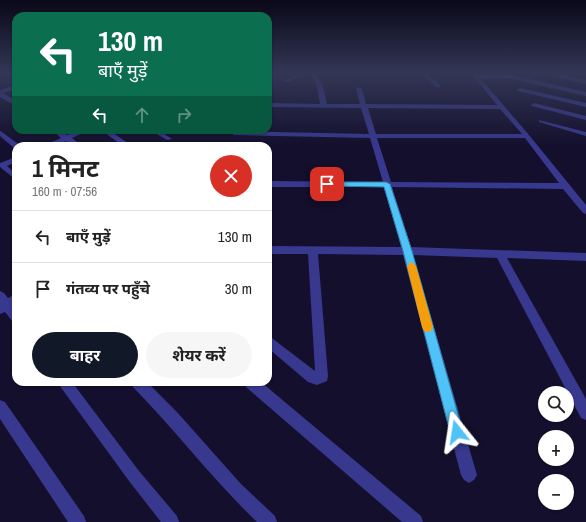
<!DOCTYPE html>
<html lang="hi">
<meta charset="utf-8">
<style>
body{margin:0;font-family:"Archivo Narrow","Noto Sans Devanagari",sans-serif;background:#f6f6f6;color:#222;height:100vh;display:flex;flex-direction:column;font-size:15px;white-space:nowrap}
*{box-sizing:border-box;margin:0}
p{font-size:13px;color:#767676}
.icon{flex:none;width:22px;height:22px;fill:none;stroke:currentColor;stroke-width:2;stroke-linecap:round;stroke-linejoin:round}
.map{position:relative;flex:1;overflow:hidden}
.sheet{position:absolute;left:12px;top:142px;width:260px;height:244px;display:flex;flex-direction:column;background:#fff;border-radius:12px;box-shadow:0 1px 3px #0004}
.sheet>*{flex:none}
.banner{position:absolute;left:12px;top:12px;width:260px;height:122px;border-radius:12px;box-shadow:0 1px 3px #0004;background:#0b6e4f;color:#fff;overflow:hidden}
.buttons{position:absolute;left:538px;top:386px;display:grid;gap:8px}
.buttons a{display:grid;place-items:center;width:36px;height:36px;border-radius:50%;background:#fff;box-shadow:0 1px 3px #0004;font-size:20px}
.pin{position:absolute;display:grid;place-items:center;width:34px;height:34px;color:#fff;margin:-17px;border-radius:8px;box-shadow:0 2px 6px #0006}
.me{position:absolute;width:44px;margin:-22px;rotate:345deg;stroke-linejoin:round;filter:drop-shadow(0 0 3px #0008)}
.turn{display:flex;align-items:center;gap:14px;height:84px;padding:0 20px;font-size:18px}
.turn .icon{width:52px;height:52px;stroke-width:2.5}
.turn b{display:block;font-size:28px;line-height:34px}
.lanes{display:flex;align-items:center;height:38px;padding:0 20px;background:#0003;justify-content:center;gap:20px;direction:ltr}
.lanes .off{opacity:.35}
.round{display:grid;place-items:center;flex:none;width:42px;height:42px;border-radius:21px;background:#f6f6f6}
.head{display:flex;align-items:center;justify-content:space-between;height:68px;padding:0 20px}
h1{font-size:24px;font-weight:700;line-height:30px}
.primary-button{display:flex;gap:8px;margin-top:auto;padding:8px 20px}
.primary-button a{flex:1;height:46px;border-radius:24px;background:#111827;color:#fff;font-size:16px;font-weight:700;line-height:46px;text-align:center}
.primary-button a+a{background:#f6f6f6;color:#222}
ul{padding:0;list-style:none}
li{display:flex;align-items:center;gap:12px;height:52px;padding:0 20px;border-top:1px solid #e0e0e0}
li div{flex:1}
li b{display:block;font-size:15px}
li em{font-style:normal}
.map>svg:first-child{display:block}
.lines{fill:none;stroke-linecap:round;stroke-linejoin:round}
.street{fill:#37388e;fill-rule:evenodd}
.route{fill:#4fc3f7;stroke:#337fa1}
.slow{fill:#f59e0b}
</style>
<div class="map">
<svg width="586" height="522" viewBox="0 0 586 522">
<rect width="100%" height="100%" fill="#130f2c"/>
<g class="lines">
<g class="street">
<polygon points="5,73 11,73 16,75 16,79"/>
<polygon points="301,73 307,73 288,82 283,81"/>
<path d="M310,73H314L323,86L327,104H360L356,89L359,87L362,89L366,104L497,105L471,73H475L478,75L508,74L586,92V96L508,78L481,79L529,135L586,205V214L583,213L563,189L392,187L411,247L586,253V261L507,258L586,399V420L581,418L497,258L413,255L477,475L474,480L469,483L464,480L461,475L403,255L318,254L328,376L327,381L317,385L308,382L268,348V335L315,371L308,254H268V246L401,247L384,187H268V181L383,182L370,138L234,135L231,133L234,131L369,134L361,108L268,107V103L320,104L317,86ZM368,108L500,109L522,134H376ZM377,138H525L559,183L391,182Z"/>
<polygon points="356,73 364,73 361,75"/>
<polygon points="421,73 426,73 440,85 440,87 436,87"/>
<polygon points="539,73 548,73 586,80 586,84"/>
<polygon points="16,85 16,89 3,93 16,101 16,106 0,97 0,90"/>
<polygon points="520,88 586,103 586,107 518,91 517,90"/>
<polygon points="534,103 586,116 586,120 532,106 531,105"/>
<polygon points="539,120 586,132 586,136 539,122"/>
<polygon points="52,130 59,130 67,135 80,130 89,130 72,138 82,146 73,146 66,141 53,146 43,146 61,138"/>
<polygon points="101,130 109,130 132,146 123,146"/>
<polygon points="150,130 158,130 172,139 167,140"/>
<polygon points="0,131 2,132 21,146 14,148 0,136"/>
<polygon points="16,157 16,162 7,166 16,174 16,180 0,167 0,163"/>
<polygon points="0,291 4,293 8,298 16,294 16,305 14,306 16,308 16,322 12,321 5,312 0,314"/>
<polygon points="57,382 72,382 139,471 177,516 179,522 161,522 129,481"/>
<path d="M131,382H147L177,412L241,484L275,516L277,522H257C213,480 176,431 133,387Z"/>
<polygon points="244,382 261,382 421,516 423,522 402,522 246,387"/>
<polygon points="0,400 5,402 84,516 86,522 68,522 0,419"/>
</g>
</g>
<linearGradient id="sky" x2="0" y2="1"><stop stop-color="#0a0818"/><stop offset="0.5" stop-color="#333756"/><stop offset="1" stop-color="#333756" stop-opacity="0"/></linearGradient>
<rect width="586" height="146" fill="url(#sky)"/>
<polygon class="route" points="325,182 386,182 390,184 412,251 463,432 461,436 457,438 452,436 450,432 403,251 384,187 327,186 324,184"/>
<polygon class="slow" points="411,262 416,266 433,327 431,331 427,332 424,331 422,327 407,266"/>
</svg>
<div class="buttons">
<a><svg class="icon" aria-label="search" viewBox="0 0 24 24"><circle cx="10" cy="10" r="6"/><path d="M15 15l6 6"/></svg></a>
<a>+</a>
<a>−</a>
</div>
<div class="pin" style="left:327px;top:184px;background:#d93025"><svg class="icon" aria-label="arrive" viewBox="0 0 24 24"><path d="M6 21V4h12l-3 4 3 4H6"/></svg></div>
<svg class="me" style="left:457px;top:432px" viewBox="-20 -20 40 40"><path d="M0-17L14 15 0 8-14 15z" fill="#4fc3f7" stroke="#fff" stroke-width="4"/></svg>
<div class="banner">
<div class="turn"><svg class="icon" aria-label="left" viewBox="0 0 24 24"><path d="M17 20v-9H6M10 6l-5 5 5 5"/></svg><div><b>130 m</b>बाएँ मुड़ें</div></div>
<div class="lanes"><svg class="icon" aria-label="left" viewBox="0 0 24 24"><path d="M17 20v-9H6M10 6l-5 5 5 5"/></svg><svg class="icon off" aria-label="ahead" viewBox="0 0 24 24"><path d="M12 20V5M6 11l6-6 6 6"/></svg><svg class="icon off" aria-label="right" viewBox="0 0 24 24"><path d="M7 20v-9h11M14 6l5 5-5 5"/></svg></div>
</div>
<section class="sheet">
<div class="head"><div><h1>1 मिनट</h1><p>160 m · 07:56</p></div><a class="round" style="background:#d93025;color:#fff"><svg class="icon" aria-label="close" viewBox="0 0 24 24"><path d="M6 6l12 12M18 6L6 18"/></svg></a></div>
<ul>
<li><svg class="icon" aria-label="left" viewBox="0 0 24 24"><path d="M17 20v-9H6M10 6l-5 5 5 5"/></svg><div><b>बाएँ मुड़ें</b></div><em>130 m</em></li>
<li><svg class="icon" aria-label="arrive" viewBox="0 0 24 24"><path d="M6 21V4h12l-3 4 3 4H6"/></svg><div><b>गंतव्य पर पहुँचे</b></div><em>30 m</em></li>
</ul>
<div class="primary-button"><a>बाहर</a><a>शेयर करें</a></div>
</section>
</div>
